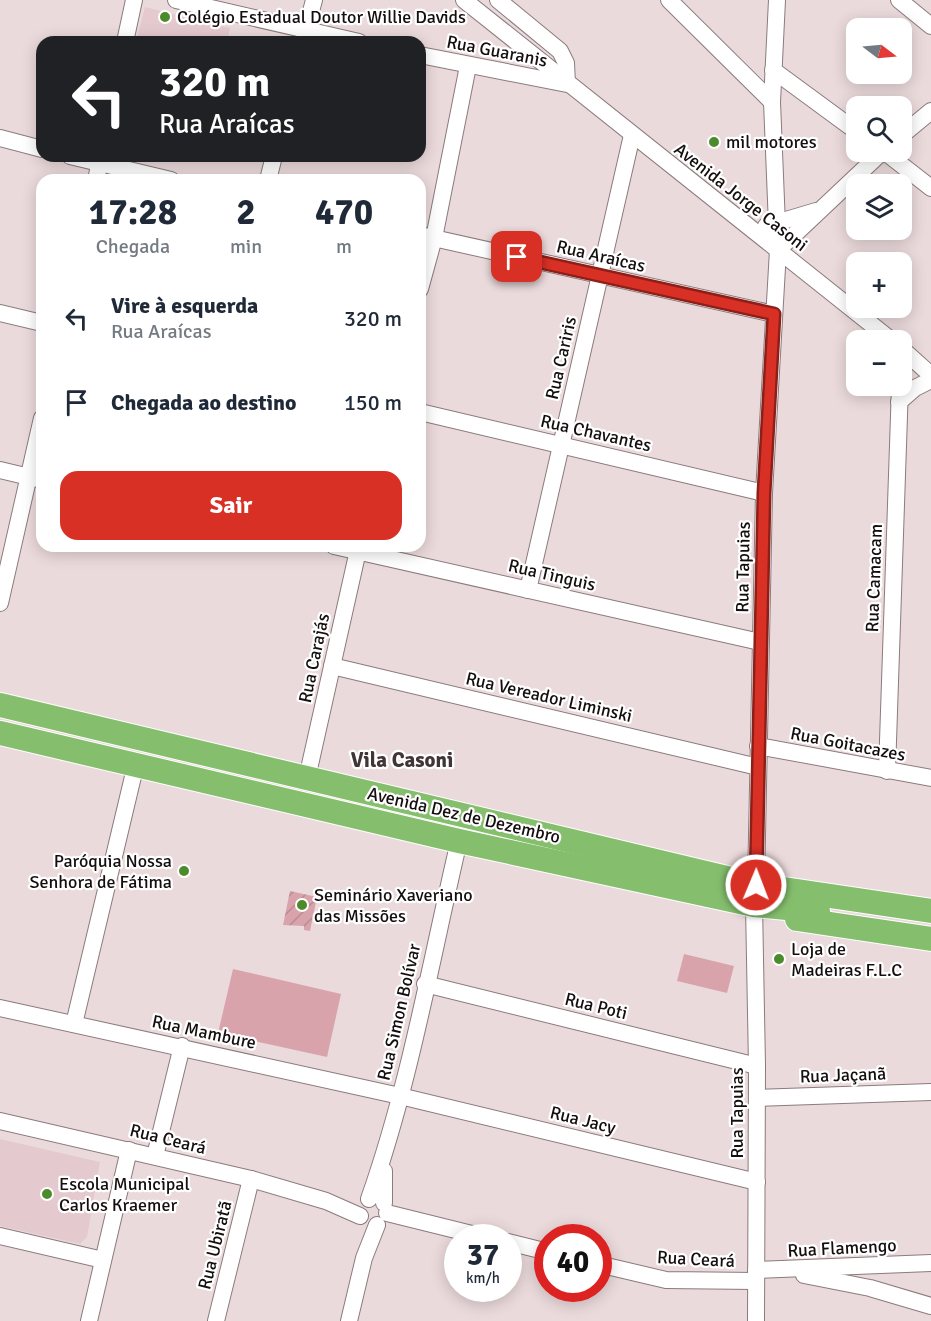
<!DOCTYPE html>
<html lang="pt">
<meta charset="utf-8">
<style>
body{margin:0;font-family:Signika,sans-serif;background:#f6f6f7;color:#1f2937;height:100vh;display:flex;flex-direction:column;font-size:22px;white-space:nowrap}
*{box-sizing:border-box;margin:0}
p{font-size:20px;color:#747a83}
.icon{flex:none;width:33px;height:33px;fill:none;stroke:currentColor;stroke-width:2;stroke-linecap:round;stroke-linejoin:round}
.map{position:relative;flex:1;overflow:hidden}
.drawer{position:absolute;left:36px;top:174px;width:390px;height:378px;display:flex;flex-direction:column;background:#fff;border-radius:18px;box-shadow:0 3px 15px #0003}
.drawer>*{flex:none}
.top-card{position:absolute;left:36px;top:36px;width:390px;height:126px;border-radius:18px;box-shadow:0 3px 15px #0003;background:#202124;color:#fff;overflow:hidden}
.needle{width:39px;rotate:106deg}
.controls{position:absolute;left:846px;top:18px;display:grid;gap:12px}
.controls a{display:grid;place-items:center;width:66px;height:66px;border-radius:12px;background:#fff;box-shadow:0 3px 15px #0003;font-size:30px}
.speed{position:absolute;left:444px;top:1224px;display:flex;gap:12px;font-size:30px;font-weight:700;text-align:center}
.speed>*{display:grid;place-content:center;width:78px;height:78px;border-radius:50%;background:#fff;box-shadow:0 3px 15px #0003;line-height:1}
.speed small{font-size:15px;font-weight:400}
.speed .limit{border:9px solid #d22;background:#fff;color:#111}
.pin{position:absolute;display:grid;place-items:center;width:51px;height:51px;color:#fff;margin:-26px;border-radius:12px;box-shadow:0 3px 9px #0006}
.me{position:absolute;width:66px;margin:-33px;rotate:1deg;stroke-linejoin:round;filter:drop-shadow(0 0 4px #0008)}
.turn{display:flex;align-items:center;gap:21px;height:126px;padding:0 24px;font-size:27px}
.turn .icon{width:78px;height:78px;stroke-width:2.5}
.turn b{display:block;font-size:42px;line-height:51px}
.eta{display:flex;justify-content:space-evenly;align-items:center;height:102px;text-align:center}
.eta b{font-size:36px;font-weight:800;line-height:42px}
.action{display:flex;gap:12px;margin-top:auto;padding:12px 24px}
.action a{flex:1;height:69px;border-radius:18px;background:#d93025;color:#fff;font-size:24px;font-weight:800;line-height:69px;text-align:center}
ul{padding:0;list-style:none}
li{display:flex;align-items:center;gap:18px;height:84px;padding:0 24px}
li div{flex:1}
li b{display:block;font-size:22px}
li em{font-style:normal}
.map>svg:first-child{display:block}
.built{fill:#e4cace}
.grass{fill:#d9a3ac}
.garden{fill:url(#garden-furrows)}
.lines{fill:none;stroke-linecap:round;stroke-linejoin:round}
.minor-casing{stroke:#8b7b7d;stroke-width:18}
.highway-casing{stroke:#fff;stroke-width:26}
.minor{stroke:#fff;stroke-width:16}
.highway{stroke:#85bf6d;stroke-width:24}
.route-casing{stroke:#8d1f18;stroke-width:15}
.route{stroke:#d93025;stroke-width:10}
.poi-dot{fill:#4c8b2c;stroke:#fff;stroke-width:2}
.labels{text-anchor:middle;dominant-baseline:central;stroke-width:4.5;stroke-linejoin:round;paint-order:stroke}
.poi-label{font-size:18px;fill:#140e0f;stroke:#fff;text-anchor:start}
.street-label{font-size:18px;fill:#140e0f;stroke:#fff}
.quarter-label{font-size:21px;font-weight:bold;fill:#423537;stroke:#fff}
</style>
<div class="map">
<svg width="931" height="1321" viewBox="0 0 931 1321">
<defs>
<pattern id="garden-furrows" width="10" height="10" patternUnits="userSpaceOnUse" patternTransform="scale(1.5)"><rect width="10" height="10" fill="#d9a3ac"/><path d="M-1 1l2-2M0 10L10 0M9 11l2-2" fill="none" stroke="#b98b93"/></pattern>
</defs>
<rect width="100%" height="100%" fill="#ebdadc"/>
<g class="built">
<polygon points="145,7 230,28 227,42 136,42"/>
<polygon points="0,1139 100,1162 87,1237 80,1244 0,1226"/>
</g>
<g class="grass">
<polygon points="684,954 734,966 727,993 677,981"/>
<polygon points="233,969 341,994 327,1057 218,1033"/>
</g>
<polygon class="garden" points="290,891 317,897 310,931 304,930 304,926 283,925"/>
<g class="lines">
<defs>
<g id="minor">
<polyline points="176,0 359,42"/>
<polyline points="464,0 891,340"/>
<polyline points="669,0 772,102"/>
<polyline points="899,0 931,26"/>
<polyline points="125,42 134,0"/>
<polyline points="303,42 314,0"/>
<polyline points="420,55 567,84 566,63 560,51 498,0"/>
<polyline points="773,70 856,131"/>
<polyline points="902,135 931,111"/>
<polyline points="0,138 42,149"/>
<polyline points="885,152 931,188"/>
<polyline points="70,156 171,180"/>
<polyline points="96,180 101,156"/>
<polyline points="268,180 274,156"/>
<polyline points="766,226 816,211"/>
<polyline points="420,235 774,314"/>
<polyline points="778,250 882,152"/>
<polyline points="420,289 434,238 468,66"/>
<polyline points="0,313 42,323"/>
<polyline points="902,349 931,375"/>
<polyline points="899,402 915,388 931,380"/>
<polyline points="420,412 764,493"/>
<polyline points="0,470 42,480"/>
<polyline points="334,546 760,642"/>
<polyline points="528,590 632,135"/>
<polyline points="0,603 42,418"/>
<polyline points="332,666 758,767"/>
<polyline points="758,746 931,778"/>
<polyline points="887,771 900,386"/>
<polyline points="307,778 359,546"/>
<polyline points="756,885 764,493 778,250 772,102 777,0"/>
<polyline points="754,905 757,1066 756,1321"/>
<polyline points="425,984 757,1066"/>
<polyline points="0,1008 400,1096 757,1182"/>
<polyline points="74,1024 136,764"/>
<polyline points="757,1098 931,1092"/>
<polyline points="0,1121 251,1179 326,1201 360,1216"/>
<polyline points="155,1156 182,1046"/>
<path d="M369,1199C410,1083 431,960 459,841"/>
<polyline points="384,1203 384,1171"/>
<polyline points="387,1213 488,1238"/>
<polyline points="0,1236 103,1260"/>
<polyline points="508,1242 548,1252"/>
<polyline points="598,1264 666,1280 756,1281"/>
<polyline points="756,1270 931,1263"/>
<polyline points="804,1275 870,1288 931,1306"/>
<polyline points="89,1321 129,1150"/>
<polyline points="216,1321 251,1179"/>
<polyline points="349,1321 364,1258 377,1225"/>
</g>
<g id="highway">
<polyline points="0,705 756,885 931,911"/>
<polyline points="0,733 459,841 754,905 818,911"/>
<polyline points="797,919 931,939"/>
</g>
</defs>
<use href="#minor" class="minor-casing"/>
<use href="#highway" class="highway-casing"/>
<use href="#minor" class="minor"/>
<use href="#highway" class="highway"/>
</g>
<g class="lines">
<defs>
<polyline id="route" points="517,257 774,314 764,493 756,885"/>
</defs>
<use href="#route" class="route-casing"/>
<use href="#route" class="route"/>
</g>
<g class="poi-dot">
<circle cx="165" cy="17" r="6"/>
<circle cx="714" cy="142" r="6"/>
<circle cx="184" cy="871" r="6"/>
<circle cx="302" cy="905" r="6"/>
<circle cx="779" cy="959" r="6"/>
<circle cx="47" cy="1194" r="6"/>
</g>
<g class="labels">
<g class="poi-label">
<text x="177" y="17">Colégio Estadual Doutor Willie Davids</text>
<text x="726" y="142">mil motores</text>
<text x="172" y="861" text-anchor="end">Paróquia Nossa<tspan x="172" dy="21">Senhora de Fátima</tspan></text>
<text x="314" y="895">Seminário Xaveriano<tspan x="314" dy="21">das Missões</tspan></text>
<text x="791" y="949">Loja de<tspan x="791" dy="21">Madeiras F.L.C</tspan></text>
<text x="59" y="1184">Escola Municipal<tspan x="59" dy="21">Carlos Kraemer</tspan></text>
</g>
<g class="street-label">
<text transform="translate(497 51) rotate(11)">Rua Guaranis</text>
<text transform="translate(741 197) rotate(38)">Avenida Jorge Casoni</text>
<text transform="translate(601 256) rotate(13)">Rua Araícas</text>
<text transform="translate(561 358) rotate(-77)">Rua Cariris</text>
<text transform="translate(596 433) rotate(13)">Rua Chavantes</text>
<text transform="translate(743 567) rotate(-89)">Rua Tapuias</text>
<text transform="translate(552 575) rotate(13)">Rua Tinguis</text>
<text transform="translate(874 578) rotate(-88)">Rua Camacam</text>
<text transform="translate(314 658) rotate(-78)">Rua Carajás</text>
<text transform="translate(549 697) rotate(13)">Rua Vereador Liminski</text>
<text transform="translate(848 744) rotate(11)">Rua Goitacazes</text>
<text transform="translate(464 815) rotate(13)">Avenida Dez de Dezembro</text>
<text transform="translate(596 1006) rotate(14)">Rua Poti</text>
<text transform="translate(399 1012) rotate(-77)">Rua Simon Bolívar</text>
<text transform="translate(204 1032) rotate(12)">Rua Mambure</text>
<text transform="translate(843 1075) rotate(-2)">Rua Jaçanã</text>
<text transform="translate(737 1113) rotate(-90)">Rua Tapuias</text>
<text transform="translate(583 1120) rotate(14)">Rua Jacy</text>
<text transform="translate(168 1139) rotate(14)">Rua Ceará</text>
<text transform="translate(215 1245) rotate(-76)">Rua Ubiratã</text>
<text transform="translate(842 1248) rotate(-3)">Rua Flamengo</text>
<text transform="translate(696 1259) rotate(3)">Rua Ceará</text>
</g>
<g class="quarter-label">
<text x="402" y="760">Vila Casoni</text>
</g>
</g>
</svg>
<div class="controls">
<a><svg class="needle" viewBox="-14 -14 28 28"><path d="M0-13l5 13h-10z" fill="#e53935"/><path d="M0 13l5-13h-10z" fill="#747a83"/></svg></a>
<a><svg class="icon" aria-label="search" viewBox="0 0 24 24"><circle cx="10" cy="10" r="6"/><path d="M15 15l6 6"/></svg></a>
<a><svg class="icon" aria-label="layers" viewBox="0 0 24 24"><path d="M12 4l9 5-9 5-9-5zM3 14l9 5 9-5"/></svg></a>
<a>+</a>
<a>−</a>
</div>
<div class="speed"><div>37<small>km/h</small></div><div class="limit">40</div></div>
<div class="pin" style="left:517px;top:257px;background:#d93025"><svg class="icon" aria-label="arrive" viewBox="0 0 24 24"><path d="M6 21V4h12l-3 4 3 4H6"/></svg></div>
<svg class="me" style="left:756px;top:885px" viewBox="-20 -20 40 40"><circle r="17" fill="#d93025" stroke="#fff" stroke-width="3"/><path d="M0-11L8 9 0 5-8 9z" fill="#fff"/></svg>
<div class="top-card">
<div class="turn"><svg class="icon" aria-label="left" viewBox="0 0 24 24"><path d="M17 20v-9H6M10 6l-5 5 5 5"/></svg><div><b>320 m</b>Rua Araícas</div></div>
</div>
<section class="drawer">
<div class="eta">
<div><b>17:28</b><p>Chegada</p></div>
<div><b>2</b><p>min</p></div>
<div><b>470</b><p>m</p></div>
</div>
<ul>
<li><svg class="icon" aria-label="left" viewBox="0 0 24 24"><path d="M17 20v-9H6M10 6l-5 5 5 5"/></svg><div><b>Vire à esquerda</b><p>Rua Araícas</p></div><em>320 m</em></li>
<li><svg class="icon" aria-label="arrive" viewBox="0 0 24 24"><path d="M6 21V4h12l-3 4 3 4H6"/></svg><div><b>Chegada ao destino</b></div><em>150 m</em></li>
</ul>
<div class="action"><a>Sair</a></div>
</section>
</div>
